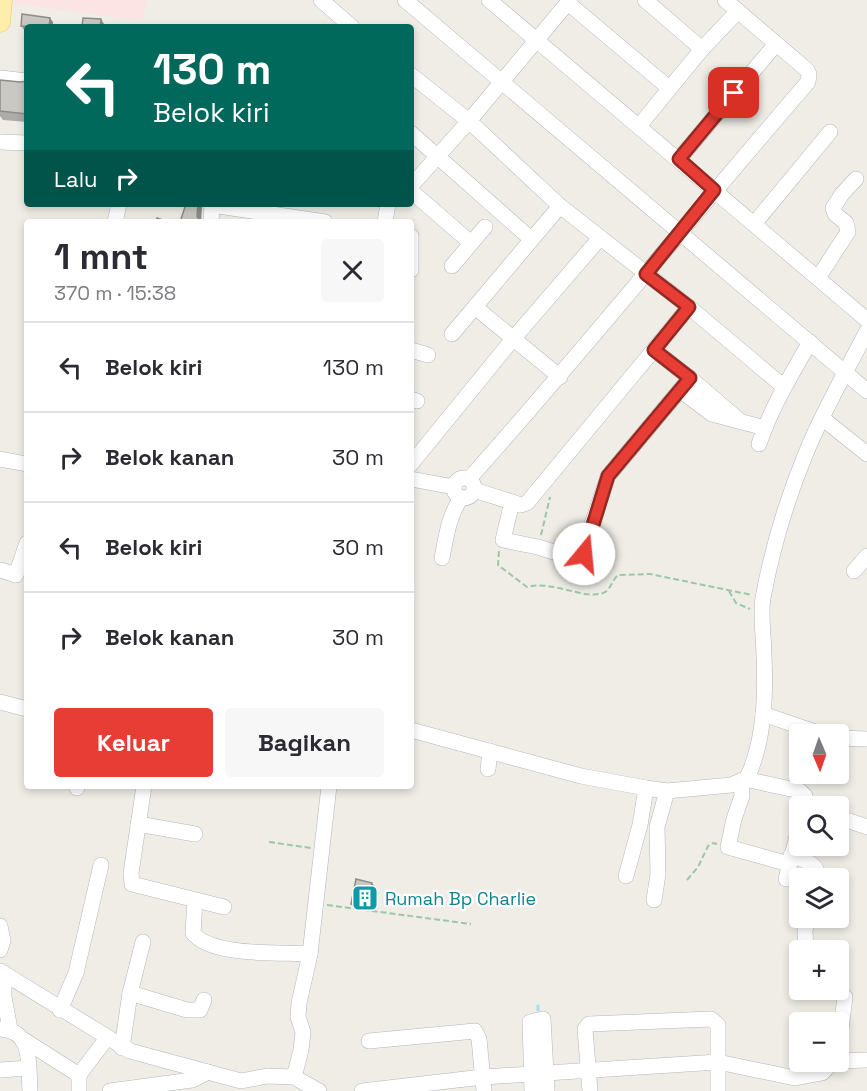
<!DOCTYPE html>
<html lang="id">
<meta charset="utf-8">
<style>
body{margin:0;font-family:"Space Grotesk",sans-serif;background:#f7f7f7;color:#2b2b33;height:100vh;display:flex;flex-direction:column;font-size:22px;white-space:nowrap}
*{box-sizing:border-box;margin:0}
p{font-size:20px;color:#7c7c81}
.icon{flex:none;width:33px;height:33px;fill:none;stroke:currentColor;stroke-width:2;stroke-linecap:round;stroke-linejoin:round}
.map{position:relative;flex:1;overflow:hidden}
.panel{position:absolute;left:24px;top:219px;width:390px;height:570px;display:flex;flex-direction:column;background:#fff;border-radius:6px;box-shadow:0 3px 9px #0003}
.panel>*{flex:none}
.banner{position:absolute;left:24px;top:24px;width:390px;height:183px;border-radius:6px;box-shadow:0 3px 9px #0003;background:#00695c;color:#fff;overflow:hidden}
.needle{width:39px;rotate:178deg}
.fabs{position:absolute;left:789px;top:724px;display:grid;gap:12px}
.fabs a{display:grid;place-items:center;width:60px;height:60px;border-radius:6px;background:#fff;box-shadow:0 3px 9px #0003;font-size:30px}
.pin{position:absolute;display:grid;place-items:center;width:51px;height:51px;color:#fff;margin:-26px;border-radius:12px;box-shadow:0 3px 9px #0006}
.me{position:absolute;width:66px;margin:-33px;rotate:17deg;stroke-linejoin:round;filter:drop-shadow(0 0 4px #0008)}
.turn{display:flex;align-items:center;gap:21px;height:126px;padding:0 30px;font-size:27px}
.turn .icon{width:78px;height:78px;stroke-width:2.5}
.turn b{display:block;font-size:42px;line-height:51px}
.then{display:flex;align-items:center;height:57px;padding:0 30px;background:#0003;gap:12px;font-size:22px}
.round{display:grid;place-items:center;flex:none;width:63px;height:63px;border-radius:6px;background:#f7f7f7}
.headline{display:flex;align-items:center;justify-content:space-between;height:102px;padding:0 30px}
h1{font-size:36px;font-weight:800;line-height:45px}
.button{display:flex;gap:12px;margin-top:auto;padding:12px 30px}
.button a{flex:1;height:69px;border-radius:6px;background:#e73d34;color:#fff;font-size:24px;font-weight:800;line-height:69px;text-align:center}
.button a+a{background:#f7f7f7;color:#2b2b33}
ul{padding:0;list-style:none}
li{display:flex;align-items:center;gap:18px;height:90px;padding:0 30px;border-top:2px solid #e1e1e2}
li div{flex:1}
li b{display:block;font-size:22px}
li em{font-style:normal}
.map>svg:first-child{display:block}
.medical{fill:#fbe4e3}
.lines{fill:none;stroke-linecap:round;stroke-linejoin:round}
.stream{stroke:#a7dbfe;stroke-width:3}
.minor-casing{stroke:#b3b6ba;stroke-width:16}
.major-casing{stroke:#f0c35e;stroke-width:21}
.path{stroke:#9cc7a7;stroke-width:2;stroke-dasharray:6 3;stroke-linecap:butt}
.minor{stroke:#fff;stroke-width:15}
.major{stroke:#feeeac;stroke-width:20}
.wall{fill:#aeaca8}
.shaded-wall{fill:#8d8c88}
.building{fill:#cac8c3;stroke:#8d8c88;stroke-width:1.5}
.route-casing{stroke:#962822;stroke-width:15}
.route{stroke:#e73d34;stroke-width:10}
.labels{text-anchor:middle;dominant-baseline:central;stroke-width:4.5;stroke-linejoin:round;paint-order:stroke}
.culture-label{font-size:18px;fill:#0d838f;stroke:#fff;text-anchor:start}
</style>
<div class="map">
<svg width="867" height="1091" viewBox="0 0 867 1091">
<rect width="100%" height="100%" fill="#efede6"/>
<polygon class="medical" points="12,0 146,0 143,21 12,3"/>
<g class="lines">
<polyline class="stream" points="538,1006 538,1010"/>
<defs>
<g id="minor">
<polyline points="321,0 352,27"/>
<polyline points="405,0 867,391"/>
<polyline points="489,0 867,320"/>
<polyline points="645,0 702,49"/>
<polyline points="568,3 669,88"/>
<polyline points="411,75 469,121 560,206 689,307 784,387"/>
<polyline points="0,78 27,81"/>
<polyline points="639,126 702,49 738,11"/>
<polyline points="411,133 531,239"/>
<polyline points="0,142 27,143"/>
<polyline points="679,159 776,44"/>
<polyline points="411,186 469,121 570,0"/>
<polyline points="411,191 471,243"/>
<polyline points="212,205 325,222"/>
<polyline points="115,222 119,204"/>
<polyline points="211,222 212,204"/>
<polyline points="385,222 388,204"/>
<polyline points="754,224 830,132"/>
<polyline points="411,236 411,270"/>
<polyline points="452,266 485,227"/>
<polyline points="818,278 848,232 846,223 835,214 833,208 842,194 856,179"/>
<polyline points="475,307 560,377"/>
<polyline points="452,334 560,206"/>
<polyline points="411,350 428,355"/>
<polyline points="654,350 690,378 740,421"/>
<polyline points="680,390 712,414 765,428"/>
<polyline points="411,399 417,401"/>
<polyline points="822,418 867,454"/>
<path d="M759,444C771,408 791,375 810,342"/>
<polyline points="0,459 27,464"/>
<polyline points="411,464 513,339 600,238"/>
<circle cx="464" cy="488" r="10"/>
<polyline points="411,479 454,487"/>
<path d="M469,479C585,349 694,214 808,82L809,74L807,70L725,0"/>
<polyline points="474,490 521,505 527,503 689,307"/>
<polyline points="512,502 503,540 538,547 573,558 581,557 608,476 690,378"/>
<path d="M442,558C446,537 449,515 461,498"/>
<polyline points="0,570 16,575 27,543"/>
<polyline points="854,571 867,556"/>
<polyline points="0,702 27,709"/>
<polyline points="763,714 824,735"/>
<path d="M411,730L581,776L646,788L667,791L731,785L747,778C764,742 766,696 764,657C764,637 760,617 763,598C772,549 787,499 806,453C823,411 846,372 867,331"/>
<polyline points="838,738 867,739"/>
<polyline points="488,769 490,751"/>
<polyline points="745,779 800,791 805,796 804,807"/>
<polyline points="741,782 742,796 734,819 728,847 789,864"/>
<polyline points="144,786 131,873 132,884 224,907"/>
<polyline points="77,788 77,786"/>
<polyline points="838,817 867,827"/>
<polyline points="138,824 195,834"/>
<path d="M791,855C804,860 819,863 818,879"/>
<polyline points="626,876 640,825 646,788"/>
<polyline points="786,879 800,824"/>
<path d="M195,900L193,933C211,957 282,952 310,954"/>
<polyline points="654,900 658,874 657,827 667,791"/>
<polyline points="0,926 3,941 0,950"/>
<polyline points="806,951 805,931 807,918"/>
<polyline points="0,971 130,1051 241,1081 267,1076 294,1077 319,1091"/>
<polyline points="4,973 4,997 10,1029"/>
<polyline points="826,990 840,992 845,997 838,1053"/>
<polyline points="130,993 187,1010 200,1010 204,1000"/>
<polyline points="60,1010 76,973 101,865"/>
<path d="M0,1029C34,1030 28,1066 30,1091"/>
<polyline points="24,1040 79,1075"/>
<polyline points="369,1041 475,1031 479,1039 484,1091"/>
<polyline points="122,1048 130,993 143,942"/>
<polyline points="838,1061 867,1060"/>
<polyline points="0,1070 28,1068"/>
<polyline points="294,1077 301,1050 303,1032 298,1017 299,1003 310,954 329,786"/>
<polyline points="79,1091 79,1075 107,1038"/>
<polyline points="110,1091 192,1080 208,1072"/>
<polyline points="362,1091 483,1077 718,1062 795,1078 822,1073 833,1062"/>
<polyline points="532,1091 530,1022 543,1019 547,1091"/>
<polyline points="590,1091 585,1029 589,1024 711,1019 718,1025 718,1091"/>
</g>
<polyline id="major" points="0,22 2,0"/>
</defs>
<use href="#minor" class="minor-casing"/>
<use href="#major" class="major-casing"/>
<g class="path">
<polyline points="541,535 550,497"/>
<path d="M499,551L498,565L527,587C553,580 583,600 603,593C611,590 612,580 618,575L650,574L752,595"/>
<polyline points="729,591 736,603 750,609"/>
<polyline points="269,842 311,848"/>
<polyline points="687,880 698,867 708,846 713,843 717,844"/>
<polyline points="327,905 471,924"/>
</g>
<use href="#minor" class="minor"/>
<use href="#major" class="major"/>
</g>
<g class="wall">
<polygon points="53,22 53,27 27,27 27,30 24,30 21,26"/>
<polygon points="0,80 20,82 27,81 27,122 3,120 0,116"/>
<polygon points="372,883 375,887 371,908 354,909 351,904"/>
</g>
<g class="shaded-wall">
<polygon points="50,18 53,22 53,27 49,27"/>
<polygon points="101,19 104,24 103,27 100,27"/>
<polygon points="198,204 200,204 202,207 201,222 200,222 197,216"/>
<polygon points="372,883 375,887 371,908 368,903"/>
</g>
<g class="building">
<polygon points="22,14 50,18 49,27 32,27 21,26"/>
<polygon points="83,18 101,19 100,27 82,26"/>
<polygon points="0,80 20,82 27,81 27,114 0,111"/>
<polygon points="186,204 198,204 197,216 200,222 180,222"/>
<polygon points="157,218 168,222 156,222"/>
<polygon points="356,879 372,883 368,903 351,904"/>
</g>
<g class="lines">
<defs>
<polyline id="route" points="584,554 608,476 690,378 654,350 689,307 646,274 714,190 679,159 734,93"/>
</defs>
<use href="#route" class="route-casing"/>
<use href="#route" class="route"/>
</g>
<defs>
<symbol id="building-square" viewBox="-11 -11 22 22"><rect x="-9" y="-9" width="18" height="18" rx="4" fill="#0f9aa8" stroke="#fff"/><path d="M-4-6H4V6H1V3H-1V6H-4ZM-2.5-4.3h1.7v1.8h-1.7ZM.8-4.3h1.7v1.8H.8ZM-2.5-1h1.7V.8h-1.7ZM.8-1h1.7V.8H.8Z" fill="#fff"/></symbol>
</defs>
<g fill-rule="evenodd">
<use href="#building-square" x="350" y="883" width="30" height="30"/>
</g>
<g class="labels">
<g class="culture-label">
<text x="385" y="898">Rumah Bp Charlie</text>
</g>
</g>
</svg>
<div class="fabs">
<a><svg class="needle" viewBox="-14 -14 28 28"><path d="M0-13l5 13h-10z" fill="#e53935"/><path d="M0 13l5-13h-10z" fill="#7c7c81"/></svg></a>
<a><svg class="icon" aria-label="search" viewBox="0 0 24 24"><circle cx="10" cy="10" r="6"/><path d="M15 15l6 6"/></svg></a>
<a><svg class="icon" aria-label="layers" viewBox="0 0 24 24"><path d="M12 4l9 5-9 5-9-5zM3 14l9 5 9-5"/></svg></a>
<a>+</a>
<a>−</a>
</div>
<div class="pin" style="left:734px;top:93px;background:#d93025"><svg class="icon" aria-label="arrive" viewBox="0 0 24 24"><path d="M6 21V4h12l-3 4 3 4H6"/></svg></div>
<svg class="me" style="left:584px;top:554px" viewBox="-20 -20 40 40"><circle r="19" fill="#fff"/><path d="M0-13L10 11 0 6-10 11z" fill="#e73d34"/></svg>
<div class="banner">
<div class="turn"><svg class="icon" aria-label="left" viewBox="0 0 24 24"><path d="M17 20v-9H6M10 6l-5 5 5 5"/></svg><div><b>130 m</b>Belok kiri</div></div>
<div class="then">Lalu<svg class="icon" aria-label="right" viewBox="0 0 24 24"><path d="M7 20v-9h11M14 6l5 5-5 5"/></svg></div>
</div>
<section class="panel">
<div class="headline"><div><h1>1 mnt</h1><p>370 m · 15:38</p></div><a class="round"><svg class="icon" aria-label="close" viewBox="0 0 24 24"><path d="M6 6l12 12M18 6L6 18"/></svg></a></div>
<ul>
<li><svg class="icon" aria-label="left" viewBox="0 0 24 24"><path d="M17 20v-9H6M10 6l-5 5 5 5"/></svg><div><b>Belok kiri</b></div><em>130 m</em></li>
<li><svg class="icon" aria-label="right" viewBox="0 0 24 24"><path d="M7 20v-9h11M14 6l5 5-5 5"/></svg><div><b>Belok kanan</b></div><em>30 m</em></li>
<li><svg class="icon" aria-label="left" viewBox="0 0 24 24"><path d="M17 20v-9H6M10 6l-5 5 5 5"/></svg><div><b>Belok kiri</b></div><em>30 m</em></li>
<li><svg class="icon" aria-label="right" viewBox="0 0 24 24"><path d="M7 20v-9h11M14 6l5 5-5 5"/></svg><div><b>Belok kanan</b></div><em>30 m</em></li>
</ul>
<div class="button"><a>Keluar</a><a>Bagikan</a></div>
</section>
</div>
